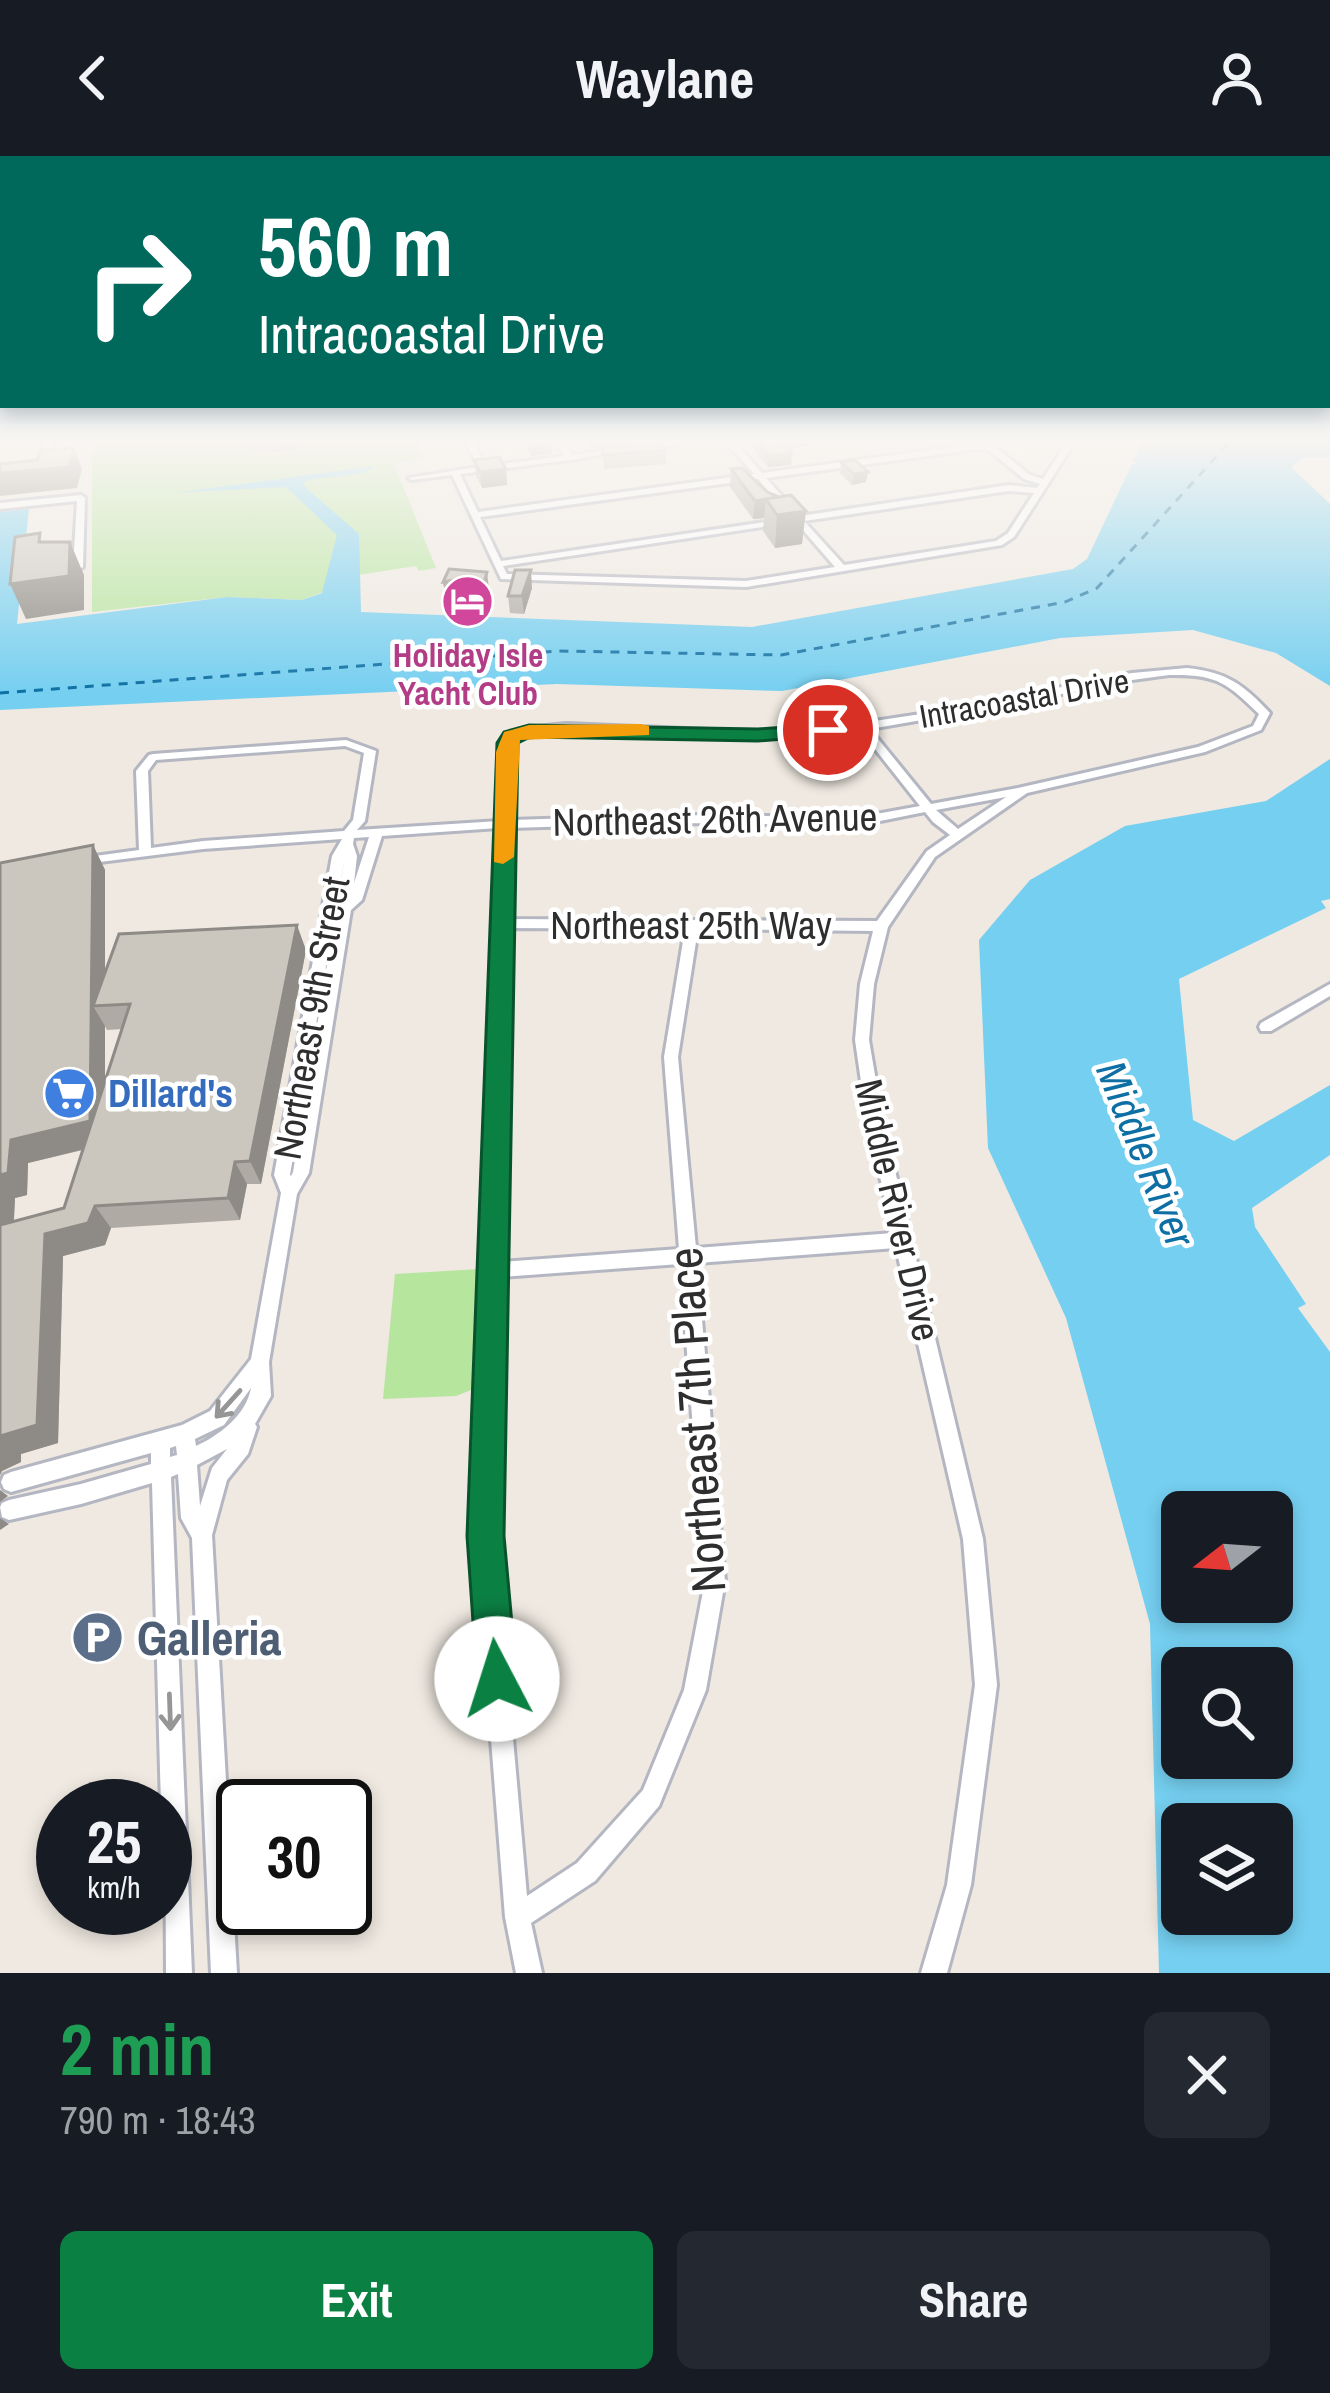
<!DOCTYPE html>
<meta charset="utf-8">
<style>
body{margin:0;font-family:"Archivo Narrow",sans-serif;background:#242831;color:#f1f3f6;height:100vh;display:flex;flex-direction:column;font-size:45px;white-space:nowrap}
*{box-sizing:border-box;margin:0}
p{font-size:39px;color:#9ea1a6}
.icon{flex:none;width:66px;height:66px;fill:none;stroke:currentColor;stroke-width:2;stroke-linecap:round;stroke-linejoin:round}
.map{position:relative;height:1817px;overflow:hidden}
.drawer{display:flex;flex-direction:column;background:#171b24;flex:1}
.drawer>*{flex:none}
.hud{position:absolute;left:0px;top:0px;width:1332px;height:252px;box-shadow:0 6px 18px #0003;background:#00695c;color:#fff;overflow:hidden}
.needle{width:78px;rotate:253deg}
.buttons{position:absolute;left:1161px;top:1335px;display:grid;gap:24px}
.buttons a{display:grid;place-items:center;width:132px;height:132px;border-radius:18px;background:#171b24;box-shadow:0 6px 18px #0003;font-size:60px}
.speed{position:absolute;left:36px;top:1623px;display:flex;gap:24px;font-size:60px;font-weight:700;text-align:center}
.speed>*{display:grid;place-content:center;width:156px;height:156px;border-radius:50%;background:#171b24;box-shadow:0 6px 18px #0003;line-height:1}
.speed small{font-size:30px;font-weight:400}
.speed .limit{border:6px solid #111;border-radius:18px;background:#fff;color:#111}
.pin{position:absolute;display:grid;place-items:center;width:102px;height:102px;color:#fff;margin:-51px;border:6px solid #fff;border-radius:50%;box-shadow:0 3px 12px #0007}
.me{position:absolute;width:132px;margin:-66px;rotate:355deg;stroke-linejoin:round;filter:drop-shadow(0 0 9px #0008)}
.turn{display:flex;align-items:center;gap:42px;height:252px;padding:0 60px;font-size:54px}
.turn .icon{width:156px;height:156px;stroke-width:2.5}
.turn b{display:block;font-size:84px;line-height:102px}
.round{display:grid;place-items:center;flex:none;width:126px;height:126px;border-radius:18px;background:#242831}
.headline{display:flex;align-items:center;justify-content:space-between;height:204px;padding:0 60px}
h1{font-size:72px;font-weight:800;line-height:90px;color:#1e9e55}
.button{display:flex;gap:24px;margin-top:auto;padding:24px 60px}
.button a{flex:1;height:138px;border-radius:18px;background:#0b8043;color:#fff;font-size:48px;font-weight:800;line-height:138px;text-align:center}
.button a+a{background:#242831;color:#f1f3f6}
header{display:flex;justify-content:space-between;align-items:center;height:156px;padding:0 60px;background:#171b24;font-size:54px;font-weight:800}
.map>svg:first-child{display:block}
.green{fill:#b6e59e}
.water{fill:#75cff0;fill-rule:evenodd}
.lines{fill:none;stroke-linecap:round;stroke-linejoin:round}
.ferry{stroke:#0d6fa3;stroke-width:3;stroke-dasharray:9 8;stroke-linecap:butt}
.street-casing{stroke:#b4b7c1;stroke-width:6}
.street{fill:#fff;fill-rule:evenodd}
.wall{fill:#afaba4;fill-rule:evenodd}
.shaded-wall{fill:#8e8b86}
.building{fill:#cbc7bf;stroke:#8e8b86;stroke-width:3}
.oneway{stroke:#969696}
.route{fill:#0b8043;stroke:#07532c;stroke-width:3}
.slow{fill:#f59e0b}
.labels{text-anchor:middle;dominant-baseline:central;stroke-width:9;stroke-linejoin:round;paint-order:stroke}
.far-hotel-label{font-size:33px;font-weight:bold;fill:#b23c85;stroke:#fff}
.far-street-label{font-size:33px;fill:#2e2e2e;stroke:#fff}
.street-label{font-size:39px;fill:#2e2e2e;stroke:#fff}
.shop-label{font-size:39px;font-weight:bold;fill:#366cbe;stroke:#fff;text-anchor:start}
.water-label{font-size:42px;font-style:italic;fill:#0d6fa3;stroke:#fff}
.near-street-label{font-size:48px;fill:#2e2e2e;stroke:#fff}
.near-service-label{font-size:48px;font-weight:bold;fill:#4e5e75;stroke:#fff;text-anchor:start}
</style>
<header><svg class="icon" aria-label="back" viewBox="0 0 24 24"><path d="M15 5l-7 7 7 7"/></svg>Waylane<svg class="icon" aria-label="person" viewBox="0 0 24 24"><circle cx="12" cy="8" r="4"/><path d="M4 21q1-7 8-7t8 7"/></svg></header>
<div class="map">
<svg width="1330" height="1817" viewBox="0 0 1330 1817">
<rect width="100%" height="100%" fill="#efe9e1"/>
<g class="green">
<polygon points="92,283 416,283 424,303 394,308 436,412 419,415 416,410 326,424 323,436 302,444 227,441 92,456"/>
<polygon points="480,1113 476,1232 456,1240 383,1243 395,1118"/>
</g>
<g class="water">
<polygon points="1144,283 1330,283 1330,301 1303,302 1291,311 1330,348 1330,530 1276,497 1193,474 1060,482 782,535 557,528 0,554 0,356 29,353 17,468 227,441 302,444 322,437 337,379 286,331 173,337 376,310 364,317 307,324 303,329 359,378 361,456 752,471 1073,413 1087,403 1132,308 1139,309 1133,305"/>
<path d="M1330,603V743L1321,745L1326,752L1179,823L1193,964L1234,985L1330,929V999L1252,1052L1255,1071L1306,1148L1298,1152L1330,1196V1817H1159L1150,1468L1066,1162L988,992L979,784L1030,724L1125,670L1266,645ZM1182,1356H1272V1446H1182ZM1182,1512H1272V1602H1182ZM1182,1668H1272V1758H1182Z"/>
</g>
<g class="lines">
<polyline class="ferry" points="0,537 559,495 781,499 1065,446 1097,432 1226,290 1248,283"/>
<defs>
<g id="street">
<polygon points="45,283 53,283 51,308 47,310 43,308"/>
<path d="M464,283H472L486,310L564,300L554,283H562L572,299L618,293L622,295L570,304L460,318L478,356L754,318L723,283H732L762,317L981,287L976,283H985L1030,319L1043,323L1069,283H1077L1014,381L1002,389L746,431L501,423L452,319L412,324L408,322L478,311ZM986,292L1024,323L1040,328L1037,332L1009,329L800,360L766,322ZM758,323L792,362L501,405L480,361ZM1009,335L1034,337L1008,377L996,385L844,409L804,365ZM796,366L835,411L746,425L507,418L503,410Z"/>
<polygon points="689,283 714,283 642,294 638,292"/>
<polygon points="81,339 85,342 83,411 78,414 73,411 77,345 0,353 0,347"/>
<path d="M1187,512C1227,516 1244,529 1270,557L1261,574L1205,596L1027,637L935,701L888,771L874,828L869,884L882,960L983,1383L997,1529L971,1729L947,1817H921L947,1729L975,1529L963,1383L896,1092L697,1107L725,1425L706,1534L659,1650L595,1725L531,1767L542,1817H516L505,1761L475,1380L495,770L493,767L495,764L498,672L382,680L362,744L351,754L309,1017L297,1038L269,1206L271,1240L255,1268L257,1271L248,1298L227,1324L212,1379L237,1817H211L192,1382L181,1362L178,1318L171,1321L192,1817H166L165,1650H161L152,1327L81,1348L9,1364L2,1361L0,1351L2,1347L9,1344L81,1328L151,1308V1297L11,1336L4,1333L1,1326L4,1319L11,1316L182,1269L210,1255L251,1203L281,1037L274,1019L332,700L342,683L203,693L76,709L74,706L80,702L139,694L136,615L149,599L153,598L346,584L376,595L365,665L357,674L499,665L501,587L507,579L536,571L566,568L759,576L835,571L947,554L1132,517ZM1169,519C1216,518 1226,526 1259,558L1253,570L1198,591L1018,632L931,648L870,573L985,553L1132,524ZM860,574L920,650L860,661L674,659L511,664L513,587L515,583L566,575L759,582ZM345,590L364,597L353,664L344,675L203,685L151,692L148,615L156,604ZM1006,641L958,673L936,654ZM925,656L933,666L950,679L927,695L877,765L509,763L511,672L674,667L860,669ZM369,681L354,727L357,700L353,688L354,682ZM345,700L293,1016L291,1020L290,1019ZM509,772L685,773L664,901L679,1093L501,1106ZM698,773L873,775L860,828L855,884L866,960L893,1077L696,1092L678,901ZM680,1108L705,1425L684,1534L643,1634L577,1707L527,1740L495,1380L501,1121ZM251,1232C246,1259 220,1279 196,1290L195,1283L224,1269ZM176,1290L177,1299L170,1301V1292ZM227,1293L212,1312L200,1350L197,1309Z"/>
<polygon points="1330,828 1330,840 1271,875 1261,875 1259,871 1261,867"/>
</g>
</defs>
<use href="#street" class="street-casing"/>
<use href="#street" class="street"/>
</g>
<g class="wall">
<polygon points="239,283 298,283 297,292 274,296 241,292"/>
<polygon points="522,283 551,283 552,297 531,300"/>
<polygon points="751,283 837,283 837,286 788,292 792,297 791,309 768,311 751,291"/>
<polygon points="602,289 666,294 666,308 604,313"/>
<polygon points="474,304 506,313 507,329 482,332 476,320"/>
<polygon points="841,306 866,326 852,329 840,317"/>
<polygon points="742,312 802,388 775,392 763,375 764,362 753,363 730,331 731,313"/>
<polygon points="443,426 489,433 483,456 463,456 462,450 459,450 458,441 446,443"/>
<polygon points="532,432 524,458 510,457 508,440"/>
<path d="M93,689L105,714V816L306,794L261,1028H247L240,1064L111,1072L105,1089L63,1100L58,1287L21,1298V1306L2,1315L0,1319V707ZM105,870L107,874L122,873L105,924ZM83,994L64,1052L14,1066L15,1042L27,1039L28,1007Z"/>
</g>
<g class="shaded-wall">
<polygon points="271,283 298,283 297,292 274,296"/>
<polygon points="551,283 552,297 531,300 530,284"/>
<polygon points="589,283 601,283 602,290 590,292"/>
<polygon points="779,283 837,283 837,286 778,294"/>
<polygon points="74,292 82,313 77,332 0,340 0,317"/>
<polygon points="792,297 791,309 768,311 768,300"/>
<polygon points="506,313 507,329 482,332 480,316"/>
<polygon points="868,316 866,326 852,329 854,318"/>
<polygon points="766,343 764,362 753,363 755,345"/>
<polygon points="806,355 802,388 775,392 777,359"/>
<polygon points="70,386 84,419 84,454 26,463 10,428"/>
<polygon points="531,414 532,432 524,458 522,440"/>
<polygon points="487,416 489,433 483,456 481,438"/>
<polygon points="460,423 456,432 458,441 446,443 443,426"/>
<polygon points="93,689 105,714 105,849 93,850 105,870 105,988 28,1007 27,1039 15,1042 12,1093 0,1080 0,1019"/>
<polygon points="297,769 306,794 261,1028 250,1005"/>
<polygon points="235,1006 247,1028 240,1064 228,1042"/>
<polygon points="95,1050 111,1072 105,1089 63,1100 58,1287 21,1298 21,1306 2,1315 0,1319 0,1280 45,1078"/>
<polygon points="0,1334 8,1340 0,1346"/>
<polygon points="0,1362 9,1368 0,1374"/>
</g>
<g class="building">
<polygon points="650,283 658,283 666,294 603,299 602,289"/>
<polygon points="755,283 780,283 792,297 768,300"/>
<polygon points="74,292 69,311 0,317 0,308 37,304 41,294"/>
<polygon points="499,301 506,313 480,316 474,304"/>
<polygon points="855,304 868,316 854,318 841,306"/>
<polygon points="742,312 767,336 779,341 755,345 731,313"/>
<polygon points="791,339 806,355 777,359 766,343"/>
<polygon points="40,377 39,386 70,386 69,420 10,428 15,381"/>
<polygon points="449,413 487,416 481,438 460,438 463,433 456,432 460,423 443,426"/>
<polygon points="515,414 531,414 522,440 508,440"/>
<polygon points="93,689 90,965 11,984 8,1017 0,1019 0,707"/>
<polygon points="297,769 250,1005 235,1006 228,1042 95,1050 88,1067 45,1078 37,1269 0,1280 0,1069 64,1052 130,848 93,850 119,778"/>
</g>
<defs><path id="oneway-shaft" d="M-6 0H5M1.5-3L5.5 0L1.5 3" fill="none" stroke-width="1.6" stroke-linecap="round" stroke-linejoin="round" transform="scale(3)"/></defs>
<g class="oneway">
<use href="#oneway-shaft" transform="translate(228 1248) rotate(132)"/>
<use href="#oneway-shaft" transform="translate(170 1556) rotate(88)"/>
</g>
<linearGradient id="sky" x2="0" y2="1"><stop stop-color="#7abfeb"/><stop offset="0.53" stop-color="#f8f5f2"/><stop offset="1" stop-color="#f8f5f2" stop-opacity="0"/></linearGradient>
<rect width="1330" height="538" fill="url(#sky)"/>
<polygon class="route" points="828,568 838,574 835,579 758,585 530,581 518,587 504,1380 517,1523 512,1537 497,1543 483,1537 477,1523 467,1380 497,587 504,576 529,569 758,573"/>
<polygon class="slow" points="641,568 649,570 649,579 520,584 514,701 503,708 494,706 496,596 504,576 529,569"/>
<defs>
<symbol id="hotel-disc" viewBox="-11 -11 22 22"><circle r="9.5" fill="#d1479c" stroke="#fff"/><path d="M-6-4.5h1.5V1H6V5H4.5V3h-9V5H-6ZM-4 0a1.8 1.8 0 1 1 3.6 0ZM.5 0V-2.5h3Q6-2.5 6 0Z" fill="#fff"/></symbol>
<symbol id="supermarket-disc" viewBox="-11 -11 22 22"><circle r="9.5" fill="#3f7fe0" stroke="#fff"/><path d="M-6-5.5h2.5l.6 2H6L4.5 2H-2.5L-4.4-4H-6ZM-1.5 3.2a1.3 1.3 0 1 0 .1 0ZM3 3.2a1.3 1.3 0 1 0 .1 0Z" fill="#fff"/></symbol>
<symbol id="parking-disc" viewBox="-11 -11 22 22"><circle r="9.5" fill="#5c6f8a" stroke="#fff"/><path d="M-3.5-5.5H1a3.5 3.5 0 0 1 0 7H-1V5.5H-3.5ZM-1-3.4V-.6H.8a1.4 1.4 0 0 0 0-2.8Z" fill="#fff"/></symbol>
</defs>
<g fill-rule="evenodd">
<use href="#hotel-disc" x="438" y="416" width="59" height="59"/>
<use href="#supermarket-disc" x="40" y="908" width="59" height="59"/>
<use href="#parking-disc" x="68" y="1452" width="59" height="59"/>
</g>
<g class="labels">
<g class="far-hotel-label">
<text x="468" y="499">Holiday Isle<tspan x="468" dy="38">Yacht Club</tspan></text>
</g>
<g class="far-street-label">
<text transform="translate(1024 542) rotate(-10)">Intracoastal Drive</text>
</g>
<g class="street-label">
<text transform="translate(715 663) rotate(-1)">Northeast 26th Avenue</text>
<text x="691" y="769">Northeast 25th Way</text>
<text transform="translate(311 862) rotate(-80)">Northeast 9th Street</text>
<text transform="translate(898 1054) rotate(77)">Middle River Drive</text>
</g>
<g class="shop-label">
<text x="108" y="937">Dillard's</text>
</g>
<g class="water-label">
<text transform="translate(1146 998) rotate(68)">Middle River</text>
</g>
<g class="near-street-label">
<text transform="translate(696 1264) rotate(-94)">Northeast 7th Place</text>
</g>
<g class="near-service-label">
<text x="137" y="1481">Galleria</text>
</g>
</g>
</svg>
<div class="buttons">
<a><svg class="needle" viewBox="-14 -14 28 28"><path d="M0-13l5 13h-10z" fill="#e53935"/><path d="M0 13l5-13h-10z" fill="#9ea1a6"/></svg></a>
<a><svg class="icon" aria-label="search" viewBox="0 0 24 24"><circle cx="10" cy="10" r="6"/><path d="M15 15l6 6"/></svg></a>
<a><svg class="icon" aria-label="layers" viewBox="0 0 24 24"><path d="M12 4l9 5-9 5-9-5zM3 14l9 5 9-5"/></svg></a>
</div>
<div class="speed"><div>25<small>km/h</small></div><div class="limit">30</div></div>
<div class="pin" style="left:828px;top:574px;background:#d93025"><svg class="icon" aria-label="arrive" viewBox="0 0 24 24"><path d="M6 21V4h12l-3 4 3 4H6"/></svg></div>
<svg class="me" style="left:497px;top:1523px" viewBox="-20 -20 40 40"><circle r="19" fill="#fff"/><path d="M0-13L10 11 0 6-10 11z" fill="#0b8043"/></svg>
<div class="hud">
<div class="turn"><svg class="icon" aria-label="right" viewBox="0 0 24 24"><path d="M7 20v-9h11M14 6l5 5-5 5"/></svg><div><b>560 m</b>Intracoastal Drive</div></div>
</div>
</div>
<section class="drawer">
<div class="headline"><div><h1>2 min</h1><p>790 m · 18:43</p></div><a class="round"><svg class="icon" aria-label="close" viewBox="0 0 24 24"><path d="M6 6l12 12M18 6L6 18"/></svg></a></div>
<div class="button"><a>Exit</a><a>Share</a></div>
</section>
